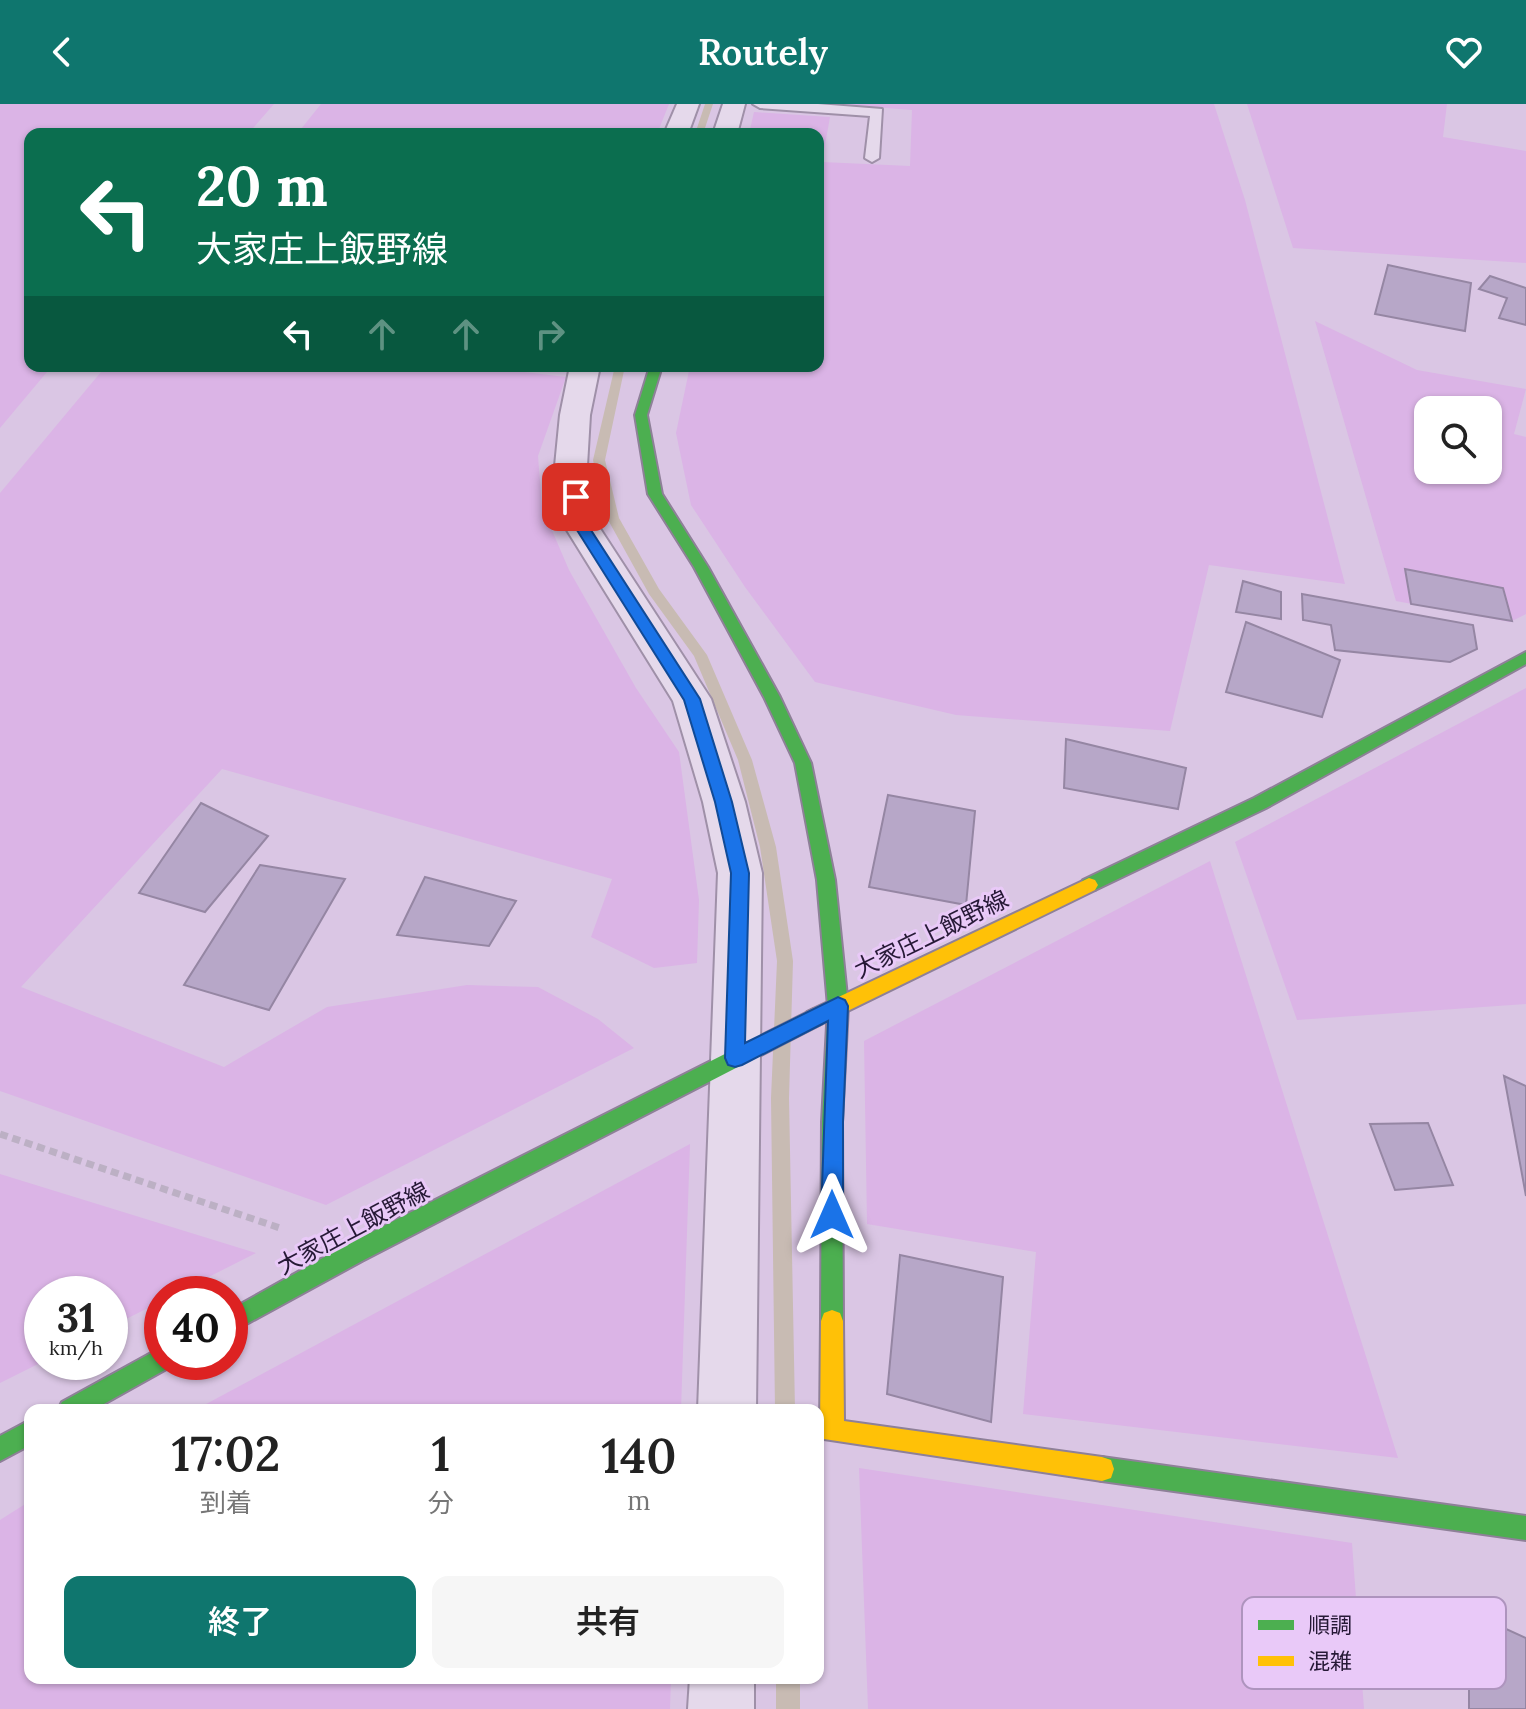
<!DOCTYPE html>
<html lang="ja">
<meta charset="utf-8">
<style>
body{margin:0;font-family:Lora,"Noto Sans JP",serif;background:#f6f6f6;color:#222;height:100vh;display:flex;flex-direction:column;font-size:30px;white-space:nowrap}
*{box-sizing:border-box;margin:0}
p{font-size:26px;color:#767676}
.icon{flex:none;width:44px;height:44px;fill:none;stroke:currentColor;stroke-width:2;stroke-linecap:round;stroke-linejoin:round}
.map{position:relative;flex:1;overflow:hidden}
.sheet{position:absolute;left:24px;top:1300px;width:800px;height:280px;display:flex;flex-direction:column;background:#fff;border-radius:16px;box-shadow:0 2px 6px #0004}
.sheet>*{flex:none}
.banner{position:absolute;left:24px;top:24px;width:800px;height:244px;border-radius:16px;box-shadow:0 2px 6px #0004;background:#0b6e4f;color:#fff;overflow:hidden}
.fabs{position:absolute;left:1414px;top:292px;display:grid;gap:16px}
.fabs a{display:grid;place-items:center;width:88px;height:88px;border-radius:16px;background:#fff;box-shadow:0 2px 6px #0004;font-size:40px}
.speed{position:absolute;left:24px;top:1172px;display:flex;gap:16px;font-size:40px;font-weight:700;text-align:center}
.speed>*{display:grid;place-content:center;width:104px;height:104px;border-radius:50%;background:#fff;box-shadow:0 2px 6px #0004;line-height:1}
.speed small{font-size:20px;font-weight:400}
.speed .limit{border:12px solid #d22;background:#fff;color:#111}
.pin{position:absolute;display:grid;place-items:center;width:68px;height:68px;color:#fff;margin:-34px;border-radius:16px;box-shadow:0 4px 12px #0006}
.me{position:absolute;width:88px;margin:-44px;rotate:0deg;stroke-linejoin:round;filter:drop-shadow(0 0 6px #0008)}
.turn{display:flex;align-items:center;gap:28px;height:168px;padding:0 40px;font-size:36px}
.turn .icon{width:104px;height:104px;stroke-width:2.5}
.turn b{display:block;font-size:56px;line-height:68px}
.lanes{display:flex;align-items:center;height:76px;padding:0 40px;background:#0003;justify-content:center;gap:40px;direction:ltr}
.lanes .off{opacity:.35}
.eta{display:flex;justify-content:space-evenly;align-items:center;height:136px;text-align:center}
.eta b{font-size:48px;font-weight:600;line-height:56px}
.primary-button{display:flex;gap:16px;margin-top:auto;padding:16px 40px}
.primary-button a{flex:1;height:92px;border-radius:16px;background:#0f766e;color:#fff;font-size:32px;font-weight:600;line-height:92px;text-align:center}
.primary-button a+a{background:#f6f6f6;color:#222}
header{display:flex;justify-content:space-between;align-items:center;height:104px;padding:0 40px;background:#0f766e;color:#fff;font-size:36px;font-weight:600}
.map>svg:first-child{display:block}
.farmland{fill:#dbb4e6;fill-rule:evenodd}
.lines{fill:none;stroke-linecap:round;stroke-linejoin:round}
.stream{fill:#c8bbb3;fill-rule:evenodd}
.building{fill:#b7a7c8;stroke:#9586a3;stroke-width:2}
.lane-casing{stroke:#9f90a8;stroke-width:4}
.street-casing{stroke:#9f90a8;stroke-width:4}
.fast-casing{stroke:#8e8098;stroke-width:4}
.slow-casing{stroke:#8e8098;stroke-width:4}
.path{stroke:#bcb0c4;stroke-width:7;stroke-dasharray:8 5;stroke-linecap:butt}
.lane{fill:#e5d9eb;fill-rule:evenodd}
.street{fill:#e5d9eb;fill-rule:evenodd}
.fast{fill:#4caf50;fill-rule:evenodd}
.slow{fill:#ffc107;fill-rule:evenodd}
.route{fill:#1a73e8;stroke:#114b97;stroke-width:2}
.labels{text-anchor:middle;dominant-baseline:central;stroke-width:6;stroke-linejoin:round;paint-order:stroke}
.street-label{font-size:24px;fill:#261936;stroke:#e9c9f8}
.key{fill:#e9c9f8;stroke:#ae94be;stroke-width:2}
.key-label{font-size:22px;fill:#261936}
</style>
<header><svg class="icon" aria-label="back" viewBox="0 0 24 24"><path d="M15 5l-7 7 7 7"/></svg>Routely<svg class="icon" aria-label="heart" viewBox="0 0 24 24"><path d="M12 20l-8-8c-3-5 5-10 8-4 3-6 11-1 8 4z"/></svg></header>
<div class="map">
<svg width="1526" height="1605" viewBox="0 0 1526 1605">
<rect width="100%" height="100%" fill="#dac6e4"/>
<g class="farmland">
<polygon points="0,0 274,0 248,30 30,30 30,262 52,262 0,324"/>
<polygon points="321,0 669,0 657,30 297,30"/>
<polygon points="834,0 1214,0 1245,96 1345,480 1209,461 1170,627 956,611 815,578 745,483 691,401 676,329 690,262 818,262 818,30 749,30 754,8 830,13 822,58 910,62 912,6"/>
<polygon points="1247,0 1447,0 1443,33 1526,47 1526,159 1293,144"/>
<path d="M1315,217L1417,266L1526,285L1514,330L1526,333V510L1510,518L1396,497ZM1428,306H1488V366H1428Z"/>
<polygon points="106,262 476,262 566,273 538,352 542,403 569,466 636,584 679,648 699,796 697,859 654,864 591,833 612,775 222,665 21,883 224,963 327,903 467,881 538,883 598,915 634,944 326,1101 0,987 0,389"/>
<polygon points="1526,584 1526,900 1297,916 1235,738"/>
<polygon points="1210,757 1398,1354 1023,1310 1036,1148 867,1120 864,937"/>
<polygon points="690,1040 681,1306 195,1306"/>
<polygon points="0,1070 256,1149 175,1190 162,1190 162,1197 110,1223 110,1190 42,1190 42,1258 0,1279"/>
<polygon points="859,1364 1352,1439 1364,1605 868,1605"/>
<polygon points="30,1397 30,1574 671,1574 670,1605 0,1605 0,1416"/>
</g>
<g class="lines">
<g class="stream">
<polygon points="705,0 713,0 703,30 695,30"/>
<polygon points="615,262 625,262 605,356 619,414 659,485 707,551 752,656 776,743 793,857 789,994 795,1306 775,1306 771,994 777,857 760,743 738,656 694,552 649,490 607,414 593,356"/>
<rect x="776" y="1574" width="24" height="31"/>
</g>
</g>
<g class="building">
<polygon points="1388,161 1471,179 1465,227 1375,210"/>
<polygon points="1490,172 1526,184 1526,221 1499,214 1507,194 1479,185"/>
<polygon points="1405,465 1503,484 1512,517 1411,500"/>
<polygon points="1243,477 1281,488 1281,515 1236,508"/>
<polygon points="1302,490 1473,521 1477,545 1450,558 1335,546 1331,521 1303,516"/>
<polygon points="1246,518 1340,556 1322,613 1226,588"/>
<polygon points="1066,635 1186,664 1178,705 1064,684"/>
<polygon points="888,691 975,707 966,801 869,783"/>
<polygon points="201,699 268,732 205,808 139,789"/>
<polygon points="260,761 345,775 269,906 184,881"/>
<polygon points="425,773 516,797 489,842 397,831"/>
<polygon points="1504,972 1526,982 1526,1092"/>
<polygon points="1428,1019 1453,1081 1395,1086 1370,1020"/>
<polygon points="900,1151 1003,1173 991,1318 887,1290"/>
<polygon points="1469,1508 1526,1534 1526,1605 1469,1605"/>
</g>
<g class="lines">
<defs>
<polygon id="lane" points="753,0 818,0 882,5 879,54 872,58 865,54 870,12 760,4"/>
<g id="street">
<polygon points="677,0 699,0 688,30 664,30"/>
<polygon points="723,0 745,0 737,30 713,30"/>
<polygon points="570,262 600,262 590,311 587,362 599,423 711,595 745,698 762,769 756,1306 698,1306 718,769 703,698 673,597 565,423 555,362 560,311"/>
<polygon points="690,1574 754,1574 754,1605 688,1605"/>
</g>
<g id="fast">
<polygon points="650,262 662,262 647,311 662,390 708,463 780,593 811,659 835,776 848,902 842,1018 843,1217 840,1225 832,1228 824,1225 821,1217 822,1018 828,902 817,776 795,659 764,593 694,463 648,390 635,311"/>
<polygon points="1526,548 1526,560 1266,704 1095,786 1083,786 1080,781 1083,776 1254,694"/>
<polygon points="814,905 821,908 824,914 821,920 362,1157 230,1229 230,1206 346,1141"/>
<polygon points="162,1243 162,1258 172,1258 170,1263 93,1306 58,1306 62,1298"/>
<polygon points="30,1316 30,1341 0,1357 0,1332"/>
<polygon points="1102,1353 1526,1412 1526,1436 1102,1377 1093,1374 1090,1365 1093,1356"/>
</g>
<g id="slow">
<polygon points="1089,774 1095,776 1098,781 1095,786 821,920 814,923 807,920 804,914 807,908"/>
<polygon points="832,1206 840,1209 843,1217 844,1317 1102,1353 1111,1356 1114,1365 1111,1374 1102,1377 824,1335 820,1327 821,1217 824,1209"/>
</g>
</defs>
<use href="#lane" class="lane-casing"/>
<use href="#street" class="street-casing"/>
<use href="#fast" class="fast-casing"/>
<use href="#slow" class="slow-casing"/>
<polyline class="path" points="0,1030 283,1125"/>
<use href="#lane" class="lane"/>
<use href="#street" class="street"/>
<use href="#fast" class="fast"/>
<use href="#slow" class="slow"/>
</g>
<polygon class="route" points="576,389 583,393 589,423 700,595 732,698 749,769 745,939 838,893 845,896 848,902 843,1018 843,1111 840,1118 832,1122 825,1118 821,1111 828,917 742,961 735,963 728,961 725,954 731,769 715,698 684,596 575,423 570,393"/>
<g class="labels">
<g class="street-label">
<text transform="translate(931 830) rotate(-26)">大家庄上飯野線</text>
<text transform="translate(353 1124) rotate(-28)">大家庄上飯野線</text>
</g>
</g>
<rect x="1242" y="1493" width="264" height="92" rx="12" class="key"/>
<rect x="1258" y="1516" width="36" height="10" fill="#4caf50"/>
<rect x="1258" y="1552" width="36" height="10" fill="#ffc107"/>
<g class="key-label">
<text x="1308" y="1529">順調</text>
<text x="1308" y="1565">混雑</text>
</g>
</svg>
<div class="fabs">
<a><svg class="icon" aria-label="search" viewBox="0 0 24 24"><circle cx="10" cy="10" r="6"/><path d="M15 15l6 6"/></svg></a>
</div>
<div class="speed"><div>31<small>km/h</small></div><div class="limit">40</div></div>
<div class="pin" style="left:576px;top:393px;background:#d93025"><svg class="icon" aria-label="arrive" viewBox="0 0 24 24"><path d="M6 21V4h12l-3 4 3 4H6"/></svg></div>
<svg class="me" style="left:832px;top:1111px" viewBox="-20 -20 40 40"><path d="M0-17L14 15 0 8-14 15z" fill="#1a73e8" stroke="#fff" stroke-width="4"/></svg>
<div class="banner">
<div class="turn"><svg class="icon" aria-label="left" viewBox="0 0 24 24"><path d="M17 20v-9H6M10 6l-5 5 5 5"/></svg><div><b>20 m</b>大家庄上飯野線</div></div>
<div class="lanes"><svg class="icon" aria-label="left" viewBox="0 0 24 24"><path d="M17 20v-9H6M10 6l-5 5 5 5"/></svg><svg class="icon off" aria-label="ahead" viewBox="0 0 24 24"><path d="M12 20V5M6 11l6-6 6 6"/></svg><svg class="icon off" aria-label="ahead" viewBox="0 0 24 24"><path d="M12 20V5M6 11l6-6 6 6"/></svg><svg class="icon off" aria-label="right" viewBox="0 0 24 24"><path d="M7 20v-9h11M14 6l5 5-5 5"/></svg></div>
</div>
<section class="sheet">
<div class="eta">
<div><b>17:02</b><p>到着</p></div>
<div><b>1</b><p>分</p></div>
<div><b>140</b><p>m</p></div>
</div>
<div class="primary-button"><a>終了</a><a>共有</a></div>
</section>
</div>
